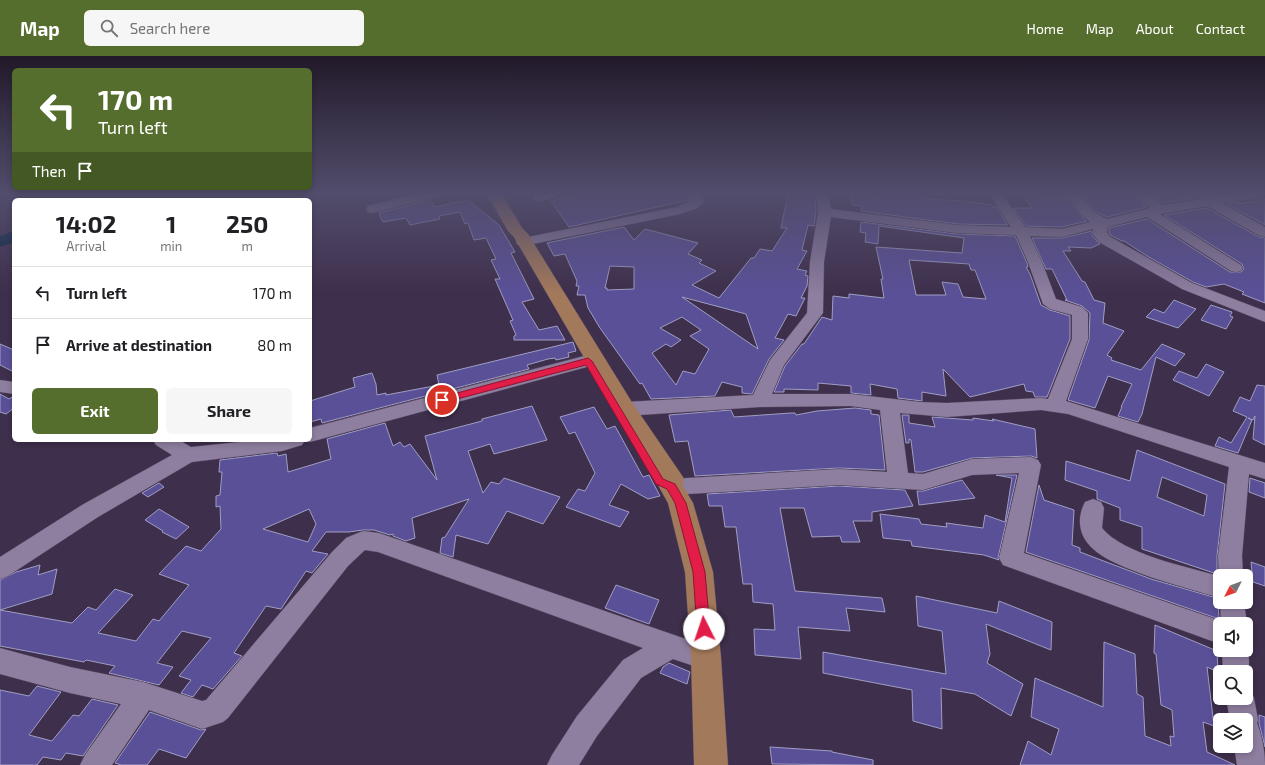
<!DOCTYPE html>
<style>
body{margin:0;font-family:"Exo 2",sans-serif;background:#f6f6f6;color:#202124;height:100vh;display:flex;flex-direction:column;font-size:15px;white-space:nowrap}
*{box-sizing:border-box;margin:0}
p{font-size:13px;color:#757577}
.icon{flex:none;width:22px;height:22px;fill:none;stroke:currentColor;stroke-width:2;stroke-linecap:round;stroke-linejoin:round}
.map{position:relative;flex:1;overflow:hidden}
.sheet{position:absolute;left:12px;top:142px;width:300px;height:244px;display:flex;flex-direction:column;background:#fff;border-radius:6px;box-shadow:0 2px 6px #0003}
.sheet>*{flex:none}
.top-card{position:absolute;left:12px;top:12px;width:300px;height:122px;border-radius:6px;box-shadow:0 2px 6px #0003;background:#566e2d;color:#fff;overflow:hidden}
.needle{width:26px;rotate:228deg}
.buttons{position:absolute;left:1213px;top:513px;display:grid;gap:8px}
.buttons a{display:grid;place-items:center;width:40px;height:40px;border-radius:6px;background:#fff;box-shadow:0 2px 6px #0003;font-size:20px}
.pin{position:absolute;display:grid;place-items:center;width:34px;height:34px;color:#fff;margin:-17px;border:2px solid #fff;border-radius:50%;box-shadow:0 1px 4px #0007}
.me{position:absolute;width:44px;margin:-22px;rotate:356deg;stroke-linejoin:round;filter:drop-shadow(0 0 3px #0008)}
.turn{display:flex;align-items:center;gap:14px;height:84px;padding:0 20px;font-size:18px}
.turn .icon{width:52px;height:52px;stroke-width:2.5}
.turn b{display:block;font-size:28px;line-height:34px}
.then{display:flex;align-items:center;height:38px;padding:0 20px;background:#0003;gap:8px;font-size:15px}
.eta{display:flex;justify-content:space-evenly;align-items:center;height:68px;text-align:center}
.eta b{font-size:24px;font-weight:700;line-height:28px}
.button{display:flex;gap:8px;margin-top:auto;padding:8px 20px}
.button a{flex:1;height:46px;border-radius:6px;background:#566e2d;color:#fff;font-size:16px;font-weight:700;line-height:46px;text-align:center}
.button a+a{background:#f6f6f6;color:#202124}
ul{padding:0;list-style:none}
li{display:flex;align-items:center;gap:12px;height:52px;padding:0 20px;border-top:1px solid #e0e0e0}
li div{flex:1}
li b{display:block;font-size:15px}
li em{font-style:normal}
header{display:flex;align-items:center;gap:24px;box-sizing:border-box;height:56px;padding:0 20px;background:#566e2d;color:#fff}
header strong{font-size:19px}
nav{display:flex;gap:22px;margin-inline-start:auto;font-size:14px}
.search{width:280px;height:36px;background:#f6f6f6;display:flex;align-items:center;gap:10px;box-sizing:border-box;padding:0 14px;border-radius:6px;color:#757577;font-size:15px}
.map>svg:first-child{display:block}
.lines{fill:none;stroke-linecap:round;stroke-linejoin:round}
.river{fill:#002340;fill-rule:evenodd}
.building{fill:#5a5098;stroke:#a09ec3;fill-rule:evenodd}
.minor-casing{stroke:#584b63;stroke-width:1}
.major-casing{stroke:#584b63;stroke-width:1}
.minor{fill:#8e7e9f;fill-rule:evenodd}
.major{fill:#a3795b;fill-rule:evenodd}
.route{fill:#e11d48;stroke:#92132f}
</style>
<header>
<strong>Map</strong>
<div class="search"><svg class="icon" aria-label="search" viewBox="0 0 24 24"><circle cx="10" cy="10" r="6"/><path d="M15 15l6 6"/></svg>Search here</div>
<nav><a>Home</a><a>Map</a><a>About</a><a>Contact</a></nav>
</header>
<div class="map">
<svg width="1265" height="709" viewBox="0 0 1265 709">
<rect width="100%" height="100%" fill="#3e2f4c"/>
<g class="lines">
<g class="river">
<polygon points="218,138 249,138 247,141 236,144 206,144 208,141"/>
<polygon points="14,175 14,186 0,191 0,180"/>
</g>
</g>
<g class="building">
<polygon points="585,138 684,138 688,144 569,171 551,145"/>
<path d="M788,138H815L816,156L814,170L808,169L802,194L807,195L797,213L807,215L805,219L808,220L807,230L801,242H805L796,260L788,258L775,282L784,284L769,303L752,338L742,337V331L722,326L715,340L651,343L642,327L640,328L600,272L588,252L585,239H577L579,230H576L577,225L565,198L554,200L547,187L624,171L634,184L645,173L698,187L688,198L702,204L699,207L716,215L692,229L719,242L751,202H754L760,193L772,195L787,172H781ZM610,210L634,211V233L607,234V232H605ZM682,241L746,258L758,293ZM682,261L701,274L690,280L709,293L695,318L683,315L676,329L652,297L666,288L671,291L681,284L660,272Z"/>
<polygon points="881,138 926,138 926,143 964,145 992,149 992,151 996,151 1008,169 957,168 861,155 862,150 852,149 850,139 881,141"/>
<polygon points="1081,138 1133,138 1147,151 1107,161 1095,155"/>
<polygon points="1152,138 1221,138 1163,147"/>
<polygon points="1022,139 1067,142 1080,159 1087,165 1062,171 1026,170 1013,152 1032,152"/>
<polygon points="1265,143 1265,169 1227,148 1239,146 1239,148"/>
<polygon points="430,144 434,151 468,144 499,169 515,196 511,197 534,243 522,246 539,274 557,270 565,284 514,284 514,280 516,279 510,265 513,264 495,223 500,223 491,204 496,203 486,182 474,184 468,167 465,168 460,156 439,160 440,163 410,169 406,162 383,166 379,157"/>
<polygon points="1207,152 1259,181 1265,182 1265,247 1242,238 1244,236 1224,228 1206,231 1193,226 1147,200 1124,185 1122,185 1110,179 1109,176 1109,172 1147,163 1230,216 1241,216 1244,213 1242,208 1164,159"/>
<path d="M861,166L957,178L1015,180L1027,207L1028,211H1026L1030,218L1041,249L1050,254L1070,260V283L1047,341H1035L1033,336L1026,335L1024,328L970,341L943,313L946,340L922,336V345L898,342L897,333L870,328L871,339L851,337V330L818,327V334L784,333V336H774L785,310L802,288H804L822,261L832,264L833,240L849,242V238L884,242L881,223H883L876,191L962,197L964,182L879,170L878,188L865,186L866,177L860,176ZM909,204L969,208L971,214H975L986,243L963,241L958,228L942,226L946,239H916Z"/>
<polygon points="1092,175 1092,180 1100,188 1091,192 1068,191 1071,195 1063,195 1082,225 1085,226 1094,244 1105,247 1103,267 1124,275 1107,299 1112,302 1111,304 1141,314 1162,288 1185,298 1175,310 1156,301 1142,358 1138,366 1118,360 1122,351 1121,351 1132,328 1108,320 1095,352 1068,344 1089,284 1090,257 1082,250 1065,244 1067,244 1052,213 1046,213 1032,182 1062,182"/>
<polygon points="1174,244 1196,253 1178,272 1146,261 1154,253 1164,257"/>
<polygon points="1211,249 1232,256 1230,260 1233,261 1226,273 1201,264"/>
<polygon points="573,286 576,295 568,297 569,301 556,304 555,302 548,303 527,309 529,313 322,367 321,363 310,366 310,345 355,331 353,322 372,317 376,328 377,339 386,337 386,339 439,329 437,319"/>
<polygon points="0,288 14,294 14,316 0,309"/>
<polygon points="1206,308 1224,316 1209,340 1173,324 1179,315 1197,322"/>
<polygon points="1257,329 1265,330 1265,389 1253,383 1255,360 1253,364 1248,362 1252,364 1238,397 1215,390 1219,381 1231,387 1247,361 1233,355 1240,341 1250,345"/>
<polygon points="0,338 9,343 14,340 14,352 6,358 0,356"/>
<path d="M532,350L547,384L494,398L490,388L468,395L483,437L491,426L499,428L504,422L560,441L543,468L507,455L488,488L456,479L453,501L440,497L442,482L445,481L469,443L412,462L415,482L406,485L393,480V478L390,479L374,474H363L349,476H326L312,495L328,498L312,517L306,515L281,553L266,550L234,597L242,600L213,633L202,629L193,641L181,637L191,624L179,620L211,582L182,575L157,607L173,611L159,629L109,617L115,610L86,604L84,606L0,590V554L72,567L88,551L96,554L115,533L133,539L98,577L136,585L153,563L159,565L189,529L159,518L186,490L201,495L221,473L220,450L216,451V440L220,439L222,416H219L220,404L277,397L278,400L286,398L288,416L331,403L327,383L385,367L393,390L400,386L404,391L410,388L437,424L425,380L482,365V363ZM309,453L316,468L308,486L263,473Z"/>
<polygon points="594,351 607,373 615,370 643,421 649,419 660,440 648,443 621,428 609,449 629,456 620,471 566,451 578,433 585,435 595,417 575,376 569,378 560,361"/>
<polygon points="855,352 871,354 871,358 879,359 885,414 839,412 695,420 688,385 675,386 669,359 731,354 734,361 791,357 795,357 796,359 817,355"/>
<polygon points="902,359 909,359 909,367 935,371 932,361 973,364 973,362 994,365 992,363 1035,373 1037,402 1031,400 972,402 923,416 915,416 911,384 909,383 909,387 906,387"/>
<path d="M1137,394L1225,428L1217,500V518L1142,493V471L1120,464V452L1097,443V435L1065,424L1066,405L1130,425ZM1162,421L1207,439L1204,460L1157,441Z"/>
<polygon points="996,419 1017,419 998,502 999,504 984,499 912,490 911,485 883,482 880,458 919,463 921,468 947,471 946,467 983,472 985,459 1005,466 1012,422"/>
<polygon points="1250,422 1265,427 1265,442 1249,436"/>
<polygon points="962,424 975,442 919,449 917,435 923,435"/>
<polygon points="159,427 164,431 148,441 142,437"/>
<polygon points="1039,429 1044,444 1074,454 1072,489 1080,492 1080,496 1151,523 1220,543 1218,545 1219,563 1026,496"/>
<polygon points="839,430 905,434 913,450 872,456 872,465 853,465 860,486 842,486 840,480 812,481 804,452 780,452 795,535 882,542 885,556 846,552 850,575 798,571 801,603 755,599 754,573 775,574 773,548 753,546 752,528 743,528 736,471 725,471 722,450 709,450 707,438"/>
<polygon points="159,453 189,471 176,483 162,476 163,475 145,464"/>
<polygon points="1251,506 1265,511 1265,530 1253,526"/>
<polygon points="40,509 38,519 57,513 52,538 0,554 0,524 16,516"/>
<polygon points="616,529 659,544 649,568 605,552"/>
<polygon points="916,540 997,557 999,545 1052,566 1051,594 986,568 990,598 987,607 1023,628 1011,660 975,638 941,632 942,673 913,665 912,634 823,617 823,596 946,618 942,575 918,570"/>
<polygon points="1155,569 1217,595 1218,616 1207,611 1214,670 1203,666 1207,696 1235,709 1020,709 1028,685 1051,699 1059,673 1031,661 1035,622 1103,651 1104,586 1135,598 1137,638 1143,641 1145,680 1171,690 1170,680 1174,681 1172,654 1161,649 1156,598 1154,597"/>
<polygon points="669,607 690,616 687,628 660,617 663,611"/>
<polygon points="37,630 61,636 29,679 52,685 73,659 79,660 92,643 118,649 83,700 66,697 61,704 43,701 37,709 0,709 0,634 29,640"/>
<polygon points="150,656 201,674 206,673 186,702 159,693 147,709 121,709 115,707"/>
<polygon points="1259,659 1265,661 1265,691 1259,667"/>
<polygon points="770,691 832,695 832,696 873,704 873,709 772,708"/>
</g>
<g class="lines">
<defs>
<g id="minor">
<polygon points="415,138 437,138 436,141 373,157 368,156 366,153 368,150"/>
<polygon points="535,138 558,138 557,141 540,145 535,144 534,141"/>
<polygon points="685,138 699,138 704,145 698,152 680,158 523,190 518,189 516,186 518,183 523,182 677,151 690,145"/>
<path d="M816,138H828L831,153L957,169L1011,171L989,138H1002L1025,171L1062,173L1090,166L1081,158L1066,138H1079L1094,156L1107,163L1150,152L1134,138H1149L1163,149L1232,138H1265L1264,141L1259,142L1222,147L1265,171V181L1260,180L1207,150L1160,158L1241,209L1243,212L1241,215L1236,216L1231,215L1147,161L1108,171L1107,176L1109,180L1192,227L1265,255V266L1182,233L1099,186L1093,179V173L1062,181L1030,180L1042,206L1056,243L1082,251L1088,257V283L1066,345L1265,407V423L1249,418L1242,500L1243,520H1220V542C1188,532 1113,514 1091,491C1078,478 1077,461 1085,446L1093,443L1101,446L1104,452L1102,472C1123,498 1187,511 1219,520L1218,500L1229,411L1068,358L1041,354L947,361L900,357L908,417L923,418L972,403L1031,401L1038,404L1041,409L1024,497L1221,565L1220,546V545L1244,546L1247,568L1246,569V568H1220V588L1003,509L999,502L1019,417L972,419L923,434L839,429L671,439L664,437L660,431L664,425L671,423L839,413L887,416L880,354L851,350L760,351L625,360L618,358L616,353L618,348L625,346L753,339L770,304L807,257L810,206L818,156ZM831,161L957,177L1016,179L1028,206L1043,248L1050,253L1072,259V283L1048,343L1041,342L947,347L920,346L851,338H772L784,309L823,257L824,206Z"/>
<polygon points="588,299 594,301 597,305 594,309 310,386 305,384 302,389 282,395 192,406 98,461 8,520 0,523 0,501 82,449 172,399 156,389 153,384 179,384 191,391 259,384 310,384 310,372"/>
<polygon points="0,324 14,326 14,338 0,336"/>
<polygon points="363,475 379,477 706,590 715,593 719,602 715,611 706,614 673,603 641,622 597,680 579,709 547,709 552,699 577,660 623,604 643,592 378,496 365,494 348,510 228,662 223,666 202,673 149,654 112,709 80,709 85,699 121,648 70,637 0,618 0,592 70,611 143,626 202,645 206,644 332,496 346,482"/>
<path d="M1246,590C1250,600 1250,614 1246,624V616H1223L1222,594H1246Z"/>
<path d="M1246,631L1250,632L1254,642L1258,664L1257,667C1262,680 1265,695 1265,709H1237L1234,690H1246V664H1230L1226,642H1246Z"/>
</g>
<polygon id="major" points="487,138 502,138 522,172 528,178 633,348 683,421 683,430 693,447 713,516 721,602 728,709 694,709 691,602 685,516 668,447 659,431 659,422 617,358 514,181 508,175"/>
</defs>
<use href="#minor" class="minor-casing"/>
<use href="#major" class="major-casing"/>
<use href="#minor" class="minor"/>
<use href="#major" class="major"/>
</g>
<linearGradient id="sky" x2="0" y2="1"><stop stop-color="#221a2a"/><stop offset="0.58" stop-color="#524d6c"/><stop offset="1" stop-color="#524d6c" stop-opacity="0"/></linearGradient>
<rect width="1265" height="238" fill="url(#sky)"/>
<polygon class="route" points="588,302 592,305 663,423 675,428 686,447 705,516 710,573 708,577 704,579 699,577 697,573 693,516 675,447 667,433 656,428 586,309 442,347 437,344 442,341"/>
</svg>
<div class="buttons">
<a><svg class="needle" viewBox="-14 -14 28 28"><path d="M0-13l5 13h-10z" fill="#e53935"/><path d="M0 13l5-13h-10z" fill="#757577"/></svg></a>
<a><svg class="icon" aria-label="sound" viewBox="0 0 24 24"><path d="M4 9h4l5-4v14l-5-4H4zM17 9q2 3 0 6"/></svg></a>
<a><svg class="icon" aria-label="search" viewBox="0 0 24 24"><circle cx="10" cy="10" r="6"/><path d="M15 15l6 6"/></svg></a>
<a><svg class="icon" aria-label="layers" viewBox="0 0 24 24"><path d="M12 4l9 5-9 5-9-5zM3 14l9 5 9-5"/></svg></a>
</div>
<div class="pin" style="left:442px;top:344px;background:#d93025"><svg class="icon" aria-label="arrive" viewBox="0 0 24 24"><path d="M6 21V4h12l-3 4 3 4H6"/></svg></div>
<svg class="me" style="left:704px;top:573px" viewBox="-20 -20 40 40"><circle r="19" fill="#fff"/><path d="M0-13L10 11 0 6-10 11z" fill="#e11d48"/></svg>
<div class="top-card">
<div class="turn"><svg class="icon" aria-label="left" viewBox="0 0 24 24"><path d="M17 20v-9H6M10 6l-5 5 5 5"/></svg><div><b>170 m</b>Turn left</div></div>
<div class="then">Then<svg class="icon" aria-label="arrive" viewBox="0 0 24 24"><path d="M6 21V4h12l-3 4 3 4H6"/></svg></div>
</div>
<section class="sheet">
<div class="eta">
<div><b>14:02</b><p>Arrival</p></div>
<div><b>1</b><p>min</p></div>
<div><b>250</b><p>m</p></div>
</div>
<ul>
<li><svg class="icon" aria-label="left" viewBox="0 0 24 24"><path d="M17 20v-9H6M10 6l-5 5 5 5"/></svg><div><b>Turn left</b></div><em>170 m</em></li>
<li><svg class="icon" aria-label="arrive" viewBox="0 0 24 24"><path d="M6 21V4h12l-3 4 3 4H6"/></svg><div><b>Arrive at destination</b></div><em>80 m</em></li>
</ul>
<div class="button"><a>Exit</a><a>Share</a></div>
</section>
</div>
